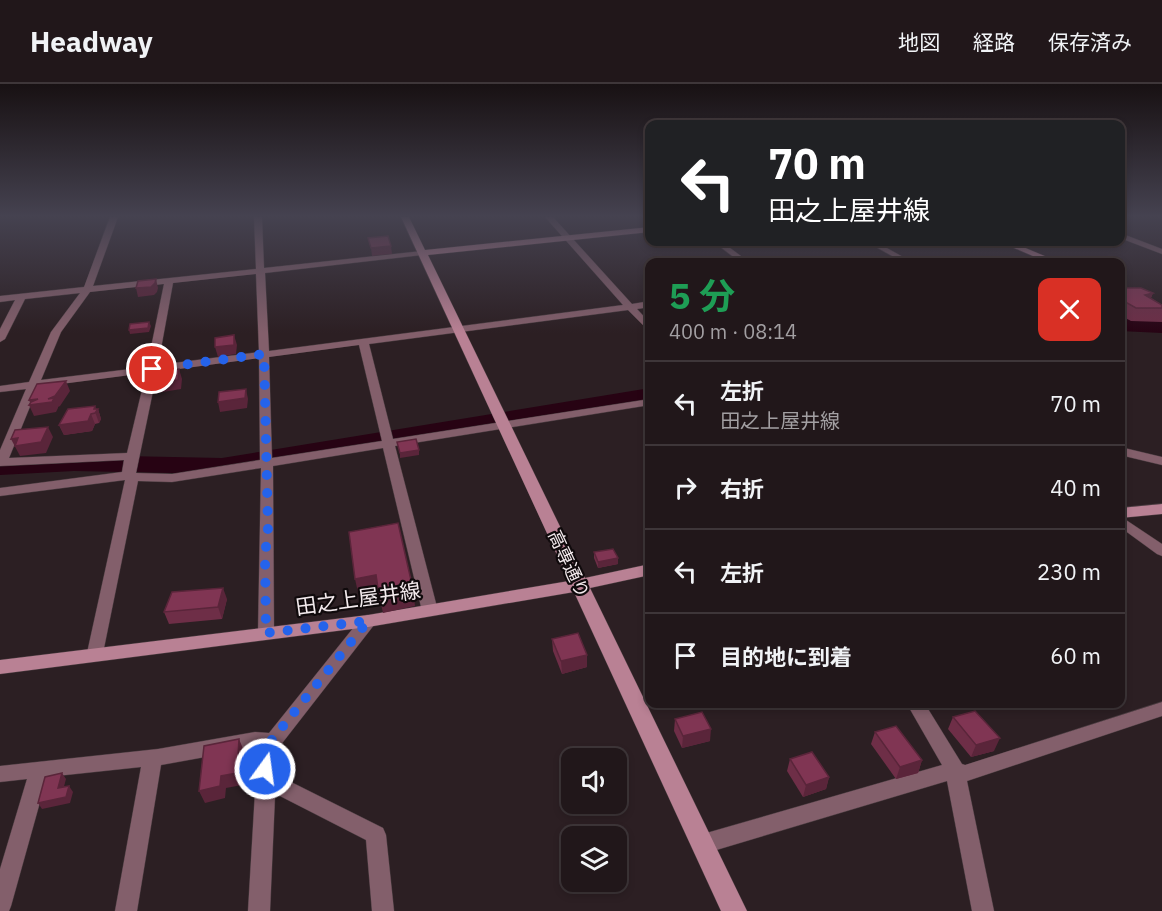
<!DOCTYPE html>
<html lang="ja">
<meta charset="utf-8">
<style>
body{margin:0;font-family:"IBM Plex Sans","Noto Sans JP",sans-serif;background:#2d2427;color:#f1f3f6;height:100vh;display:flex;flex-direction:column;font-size:22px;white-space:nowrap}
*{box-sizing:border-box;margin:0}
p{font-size:20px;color:#a29fa2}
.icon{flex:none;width:33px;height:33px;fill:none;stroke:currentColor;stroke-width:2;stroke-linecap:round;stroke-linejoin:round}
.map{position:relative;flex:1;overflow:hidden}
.sheet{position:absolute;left:645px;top:174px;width:480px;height:450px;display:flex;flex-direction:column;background:#21171a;border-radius:12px;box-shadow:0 3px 9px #0003,0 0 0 2px #3e3639}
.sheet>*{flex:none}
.hud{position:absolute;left:645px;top:36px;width:480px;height:126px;border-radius:12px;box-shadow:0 3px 9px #0003,0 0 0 2px #3e3639;background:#202124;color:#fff;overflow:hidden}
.fabs{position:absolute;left:561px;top:664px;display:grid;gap:12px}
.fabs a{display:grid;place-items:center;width:66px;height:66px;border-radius:12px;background:#21171a;box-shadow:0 3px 9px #0003,0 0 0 2px #3e3639;font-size:30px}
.pin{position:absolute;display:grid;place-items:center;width:51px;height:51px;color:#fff;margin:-26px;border:3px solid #fff;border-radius:50%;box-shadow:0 2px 6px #0007}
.me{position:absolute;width:66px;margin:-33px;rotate:14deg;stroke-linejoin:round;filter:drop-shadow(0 0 4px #0008)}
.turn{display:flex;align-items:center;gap:21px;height:126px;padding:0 24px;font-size:27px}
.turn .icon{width:78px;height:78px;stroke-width:2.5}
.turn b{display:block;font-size:42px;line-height:51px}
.round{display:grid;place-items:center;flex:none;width:63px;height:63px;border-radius:12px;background:#2d2427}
.overview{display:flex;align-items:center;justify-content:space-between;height:102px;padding:0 24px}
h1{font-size:36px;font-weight:700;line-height:45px;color:#1e9e55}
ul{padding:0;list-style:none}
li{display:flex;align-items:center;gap:18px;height:84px;padding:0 24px;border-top:2px solid #3e3639}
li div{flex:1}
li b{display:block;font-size:22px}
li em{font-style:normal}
header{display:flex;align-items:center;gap:36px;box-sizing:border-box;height:84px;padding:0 30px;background:#21171a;border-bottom:2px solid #3e3639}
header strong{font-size:28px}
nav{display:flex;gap:33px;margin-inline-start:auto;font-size:21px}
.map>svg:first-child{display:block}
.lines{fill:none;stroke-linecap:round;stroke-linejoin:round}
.river{fill:#270313;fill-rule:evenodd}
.street-casing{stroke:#483b3f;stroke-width:1}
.secondary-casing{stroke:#483b3f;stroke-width:1}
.street{fill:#835f6b;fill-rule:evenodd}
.secondary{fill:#b98194;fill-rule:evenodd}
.wall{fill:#6e2e47}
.shaded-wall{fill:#5a253a}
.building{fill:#803553;stroke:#5a253a;stroke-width:1.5}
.route{stroke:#2563eb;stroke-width:10;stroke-dasharray:0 18}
.labels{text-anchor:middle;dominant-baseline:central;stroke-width:4.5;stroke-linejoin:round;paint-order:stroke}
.street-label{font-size:18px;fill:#f3eaed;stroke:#100a0c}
.near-street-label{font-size:21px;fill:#f3eaed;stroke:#100a0c}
</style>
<header>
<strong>Headway</strong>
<nav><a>地図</a><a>経路</a><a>保存済み</a></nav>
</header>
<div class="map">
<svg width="1162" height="827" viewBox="0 0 1162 827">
<rect width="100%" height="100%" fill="#2c1f23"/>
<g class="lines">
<g class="river">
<polygon points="1120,235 1162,237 1162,249 1120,247"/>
<polygon points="650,304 650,318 222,390 74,387 0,391 0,375 74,371 222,374"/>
</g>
<defs>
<g id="street">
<path d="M110,133H118L93,202L256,185L254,133H262L264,184L422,167L426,169L422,171L265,189L269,267L623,221L545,133H553L632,220L650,217V223L637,225L650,239V248L628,226L369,260L393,355L650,315V321L395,362L438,527L436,531H424L422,527L383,364L273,382L274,549L272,553L266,555L260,553L258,549L261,384L172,398L138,397L103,569L101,573L95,575L89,573L87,569L125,396L0,412V404L122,388L124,376L0,382V366L26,305L0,308V302L29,298L51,248L80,209L25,215L5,255L0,258V245L15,216L0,218V212L84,203ZM256,190L259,268L158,281L173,199ZM164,200L147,283L41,296L61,248L90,208ZM359,261L382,357L272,374L269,273ZM259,274L260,376L172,390L136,389L157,288ZM146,289L127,369L9,374L38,303Z"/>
<polygon points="1120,149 1162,165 1162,170 1120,154"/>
<polygon points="714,158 722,158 749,178 740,178"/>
<polygon points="867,158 876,158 912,178 903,178"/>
<polygon points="1120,363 1162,373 1162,381 1120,371"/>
<polygon points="1120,432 1162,460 1162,472 1157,470 1120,443"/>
<polygon points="368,531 374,533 376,537 374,541 276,667 275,695 289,697 383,744 386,751 394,827 372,827 366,756 280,712 275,712 270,827 248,827 255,708 253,704 255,699 258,664 255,664 161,681 137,827 115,827 141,683 47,693 11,822 9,827 0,827 0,785 27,695 0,698 0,682 158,665 255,648 269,649 362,533"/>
<polygon points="1162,618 1162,632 967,697 994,827 972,827 947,697 703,770 696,767 692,760 696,753 703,750 942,681 907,620 925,620 962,680 965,681"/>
</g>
<g id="secondary">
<polygon points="401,133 409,133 425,166 650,143 650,148 428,171 585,494 650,480 650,491 590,504 747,827 721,827 574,508 368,543 0,590 0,576 368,531 569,497"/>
<polygon points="1000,158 1011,158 1059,178 1047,178"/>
<polygon points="1162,420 1162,430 1120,434 1120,424"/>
</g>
</defs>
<use href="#street" class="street-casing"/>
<use href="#secondary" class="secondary-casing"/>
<use href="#street" class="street"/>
<use href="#secondary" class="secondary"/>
</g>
<g class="wall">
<polygon points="1120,204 1153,209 1151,214 1162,221 1162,238 1131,237 1120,231"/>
<polygon points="96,325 98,325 101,335 99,339 95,340 92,347 64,351 59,341"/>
<polygon points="594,468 618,474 618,480 598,484 594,474"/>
<polygon points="227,515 222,535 169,540 164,528"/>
<polygon points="552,555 587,571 587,583 562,590 553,567"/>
<polygon points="953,633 994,667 971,673 948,645"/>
<polygon points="675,635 710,657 682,664 674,647"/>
<polygon points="875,648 922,676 918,689 896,695 871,660"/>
<polygon points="790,675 829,693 826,705 803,713 787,687"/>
</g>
<g class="shaded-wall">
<polygon points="391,162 392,170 372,172 371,164"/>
<polygon points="156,195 158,204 157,208 154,211 138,213 136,204"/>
<polygon points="1153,209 1147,222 1145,211"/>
<polygon points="149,238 151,242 149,248 130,250 129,246"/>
<polygon points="234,251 237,261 236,270 218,273 215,263"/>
<polygon points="179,285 182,295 181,305 157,309 153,299"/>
<polygon points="66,297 70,307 60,322 58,323 58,324 56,328 34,332 29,321 31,321 29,316 48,315"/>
<polygon points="246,305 248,315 247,324 220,328 218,318"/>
<polygon points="95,322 97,326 98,325 101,335 99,339 94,325"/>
<polygon points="91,330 95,340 92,347 64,351 59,341"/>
<polygon points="48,343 53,353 46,369 20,372 11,355"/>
<polygon points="419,366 419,371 400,374 400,369"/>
<polygon points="618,474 618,480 598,484 598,478"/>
<polygon points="376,491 379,509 359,513 355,495"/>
<polygon points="223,504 227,515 222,535 218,523"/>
<polygon points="413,505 415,522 383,529 379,511"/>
<polygon points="587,571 587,583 562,590 561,577"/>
<polygon points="711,645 710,657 682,664 683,652"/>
<polygon points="1000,654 994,667 971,673 976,661"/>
<polygon points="239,655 244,667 242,701 226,704 225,714 205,719 199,707"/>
<polygon points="922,676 918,689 896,695 900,683"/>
<polygon points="62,689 66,695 62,710 58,704"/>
<polygon points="829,693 826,705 803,713 806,701"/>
<polygon points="69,702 73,708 70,719 42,725 38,719"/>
</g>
<g class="building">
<polygon points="388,152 391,162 371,164 368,154"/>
<polygon points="156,195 155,199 151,203 136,204 138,197"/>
<polygon points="1120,204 1141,204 1153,209 1145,211 1162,221 1162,224 1136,224 1120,215"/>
<polygon points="149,238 148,244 129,246 130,240"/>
<polygon points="234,251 234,261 215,263 215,254"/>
<polygon points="179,285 178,296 153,299 155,288"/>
<polygon points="66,297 55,312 48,315 54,314 52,318 29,321 31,318 38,315 29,316 37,300"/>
<polygon points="246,305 245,314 218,318 219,308"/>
<polygon points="95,322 94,325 98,325 95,329 91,330 88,337 59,341 68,325"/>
<polygon points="48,343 41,358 15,362 18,354 11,355 15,346"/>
<polygon points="416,355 419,366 400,369 397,358"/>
<polygon points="398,439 413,505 379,511 376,491 355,495 349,448"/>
<polygon points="613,465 618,474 598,478 594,468"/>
<polygon points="223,504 218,523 164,528 172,508"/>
<polygon points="578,549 587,571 561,577 552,555"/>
<polygon points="975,627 1000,654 976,661 953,633"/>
<polygon points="702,628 711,645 683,652 675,635"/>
<polygon points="896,642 922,676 900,683 875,648"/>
<polygon points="239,655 237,689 221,692 220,702 199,707 204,662"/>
<polygon points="812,668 829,693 806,701 790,675"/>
<polygon points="62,689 58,704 69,702 66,713 38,719 45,693"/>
</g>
<linearGradient id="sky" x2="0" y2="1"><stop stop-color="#181113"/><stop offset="0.53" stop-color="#454250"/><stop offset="1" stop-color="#454250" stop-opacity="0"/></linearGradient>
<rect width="1162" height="249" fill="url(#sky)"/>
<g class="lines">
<polyline class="route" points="152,285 264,270 268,444 265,473 266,549 368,537 271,657 267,665 265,685"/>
</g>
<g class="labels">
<g class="street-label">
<text transform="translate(569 480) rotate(65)">高専通り</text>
</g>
<g class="near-street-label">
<text transform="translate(358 514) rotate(-8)">田之上屋井線</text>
</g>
</g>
</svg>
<div class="fabs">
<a><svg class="icon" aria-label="sound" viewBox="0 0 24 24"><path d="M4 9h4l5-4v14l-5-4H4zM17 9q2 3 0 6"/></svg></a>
<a><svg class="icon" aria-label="layers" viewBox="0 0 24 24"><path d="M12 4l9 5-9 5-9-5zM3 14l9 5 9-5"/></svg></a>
</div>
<div class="pin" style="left:152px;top:285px;background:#d93025"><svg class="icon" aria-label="arrive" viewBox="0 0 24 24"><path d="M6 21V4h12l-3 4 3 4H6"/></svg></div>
<svg class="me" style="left:265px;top:685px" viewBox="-20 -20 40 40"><circle r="17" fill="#2563eb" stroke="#fff" stroke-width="3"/><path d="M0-11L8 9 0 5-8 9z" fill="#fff"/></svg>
<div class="hud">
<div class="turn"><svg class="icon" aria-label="left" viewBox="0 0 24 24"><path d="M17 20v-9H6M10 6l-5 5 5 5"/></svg><div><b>70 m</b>田之上屋井線</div></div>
</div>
<section class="sheet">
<div class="overview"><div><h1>5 分</h1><p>400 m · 08:14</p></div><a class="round" style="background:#d93025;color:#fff"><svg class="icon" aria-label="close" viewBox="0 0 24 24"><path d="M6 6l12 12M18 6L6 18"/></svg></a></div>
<ul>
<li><svg class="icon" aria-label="left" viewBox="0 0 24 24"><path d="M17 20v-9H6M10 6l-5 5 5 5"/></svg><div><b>左折</b><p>田之上屋井線</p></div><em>70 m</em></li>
<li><svg class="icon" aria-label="right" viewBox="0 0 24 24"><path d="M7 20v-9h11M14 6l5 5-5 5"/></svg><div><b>右折</b></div><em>40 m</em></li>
<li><svg class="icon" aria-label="left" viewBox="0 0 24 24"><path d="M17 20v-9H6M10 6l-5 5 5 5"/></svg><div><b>左折</b></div><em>230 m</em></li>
<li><svg class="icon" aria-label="arrive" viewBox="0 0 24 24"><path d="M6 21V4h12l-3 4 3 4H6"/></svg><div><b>目的地に到着</b></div><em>60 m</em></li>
</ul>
</section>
</div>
